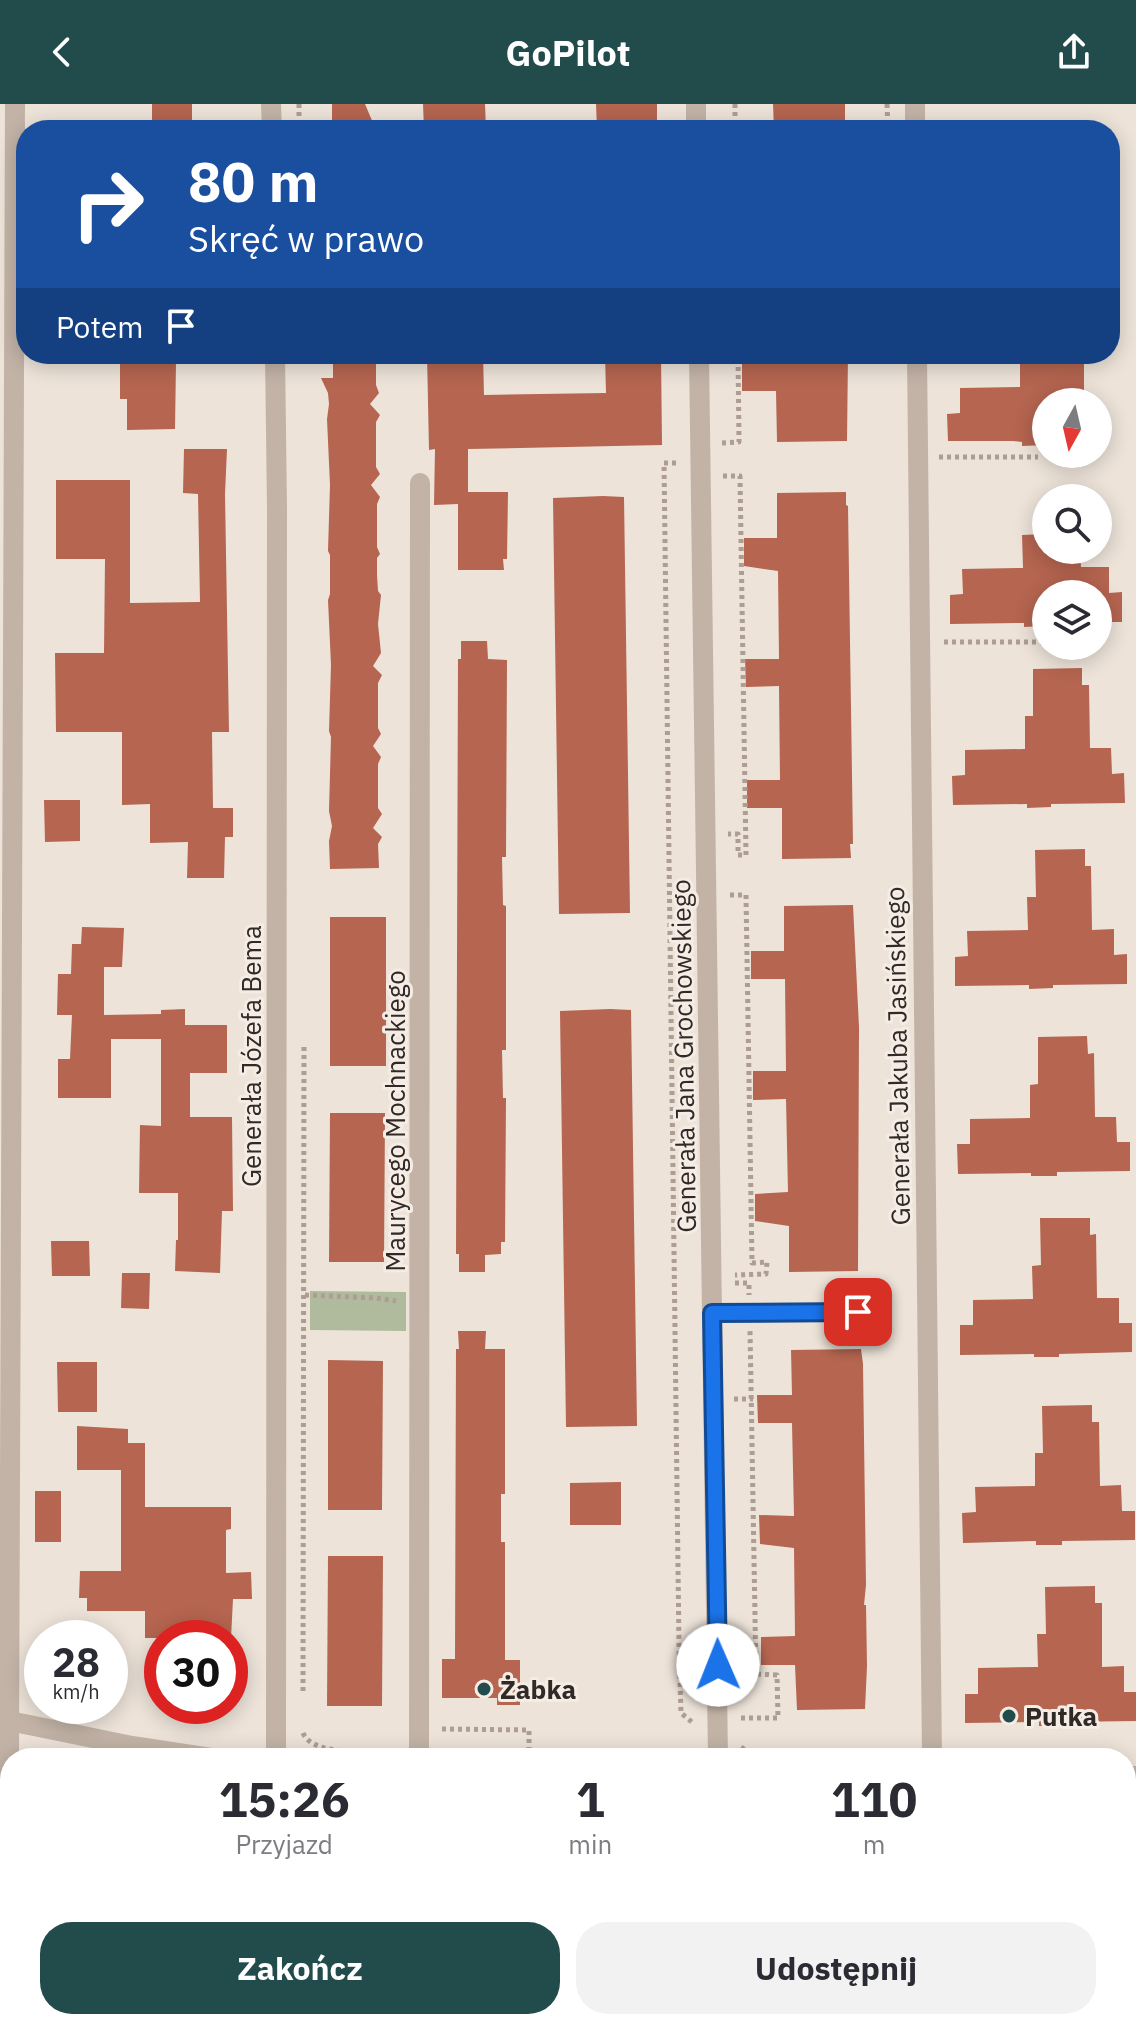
<!DOCTYPE html>
<html lang="pl">
<meta charset="utf-8">
<style>
body{margin:0;font-family:"IBM Plex Sans",sans-serif;background:#f2f2f3;color:#2b2b33;height:100vh;display:flex;flex-direction:column;font-size:30px;white-space:nowrap}
*{box-sizing:border-box;margin:0}
p{font-size:26px;color:#7c7c81}
.icon{flex:none;width:44px;height:44px;fill:none;stroke:currentColor;stroke-width:2;stroke-linecap:round;stroke-linejoin:round}
.map{position:relative;flex:1;overflow:hidden}
.drawer{position:absolute;left:0px;top:1644px;width:1136px;height:282px;display:flex;flex-direction:column;background:#fff;border-radius:32px 32px 0 0;box-shadow:0 4px 20px #0003}
.drawer>*{flex:none}
.guide{position:absolute;left:16px;top:16px;width:1104px;height:244px;border-radius:32px;box-shadow:0 4px 20px #0003;background:#1a4fa0;color:#fff;overflow:hidden}
.needle{width:52px;rotate:188deg}
.buttons{position:absolute;left:1032px;top:284px;display:grid;gap:16px}
.buttons a{display:grid;place-items:center;width:80px;height:80px;border-radius:50%;background:#fff;box-shadow:0 4px 20px #0003;font-size:40px}
.speed{position:absolute;left:24px;top:1516px;display:flex;gap:16px;font-size:40px;font-weight:700;text-align:center}
.speed>*{display:grid;place-content:center;width:104px;height:104px;border-radius:50%;background:#fff;box-shadow:0 4px 20px #0003;line-height:1}
.speed small{font-size:20px;font-weight:400}
.speed .limit{border:12px solid #d22;background:#fff;color:#111}
.pin{position:absolute;display:grid;place-items:center;width:68px;height:68px;color:#fff;margin:-34px;border-radius:16px;box-shadow:0 4px 12px #0006}
.me{position:absolute;width:88px;margin:-44px;rotate:359deg;stroke-linejoin:round;filter:drop-shadow(0 0 6px #0008)}
.turn{display:flex;align-items:center;gap:28px;height:168px;padding:0 40px;font-size:36px}
.turn .icon{width:104px;height:104px;stroke-width:2.5}
.turn b{display:block;font-size:56px;line-height:68px}
.then{display:flex;align-items:center;height:76px;padding:0 40px;background:#0003;gap:16px;font-size:30px}
.eta{display:flex;justify-content:space-evenly;align-items:center;height:136px;text-align:center}
.eta b{font-size:48px;font-weight:800;line-height:56px}
.cta{display:flex;gap:16px;margin-top:auto;padding:16px 40px}
.cta a{flex:1;height:92px;border-radius:32px;background:#224b4c;color:#fff;font-size:32px;font-weight:800;line-height:92px;text-align:center}
.cta a+a{background:#f2f2f3;color:#2b2b33}
header{display:flex;justify-content:space-between;align-items:center;height:104px;padding:0 40px;background:#224b4c;color:#fff;font-size:36px;font-weight:800}
.map>svg:first-child{display:block}
.green{fill:#b0ba9c}
.lines{fill:none;stroke-linecap:round;stroke-linejoin:round}
.stream{stroke:#7ca5a6;stroke-width:9}
.building{fill:#b56550}
.path{stroke:#ae9d92;stroke-width:5;stroke-dasharray:4 4;stroke-linecap:butt}
.service{stroke:#c3b3a7;stroke-width:11}
.minor{stroke:#c3b3a7;stroke-width:20}
.route-casing{stroke:#114b97;stroke-width:20}
.route{stroke:#1a73e8;stroke-width:14}
.poi-dot{fill:#224b4c;stroke:#f5ede5;stroke-width:3}
.labels{text-anchor:middle;dominant-baseline:central;stroke-width:6;stroke-linejoin:round;paint-order:stroke}
.street-label{font-size:26px;fill:#312926;stroke:#f5ede5}
.poi-label{font-size:26px;font-weight:bold;fill:#312926;stroke:#f5ede5;text-anchor:start}
</style>
<header><svg class="icon" aria-label="back" viewBox="0 0 24 24"><path d="M15 5l-7 7 7 7"/></svg>GoPilot<svg class="icon" aria-label="share" viewBox="0 0 24 24"><path d="M12 15V3M7 8l5-5 5 5M5 13v7h14v-7"/></svg></header>
<div class="map">
<svg width="1136" height="1925" viewBox="0 0 1136 1925">
<rect width="100%" height="100%" fill="#ede3d9"/>
<g class="green">
<polygon points="310,1187 406,1188 406,1227 310,1226"/>
<polygon points="1126,1790 1132,1889 1136,1893 1136,1925 760,1925 759,1916 1046,1916 1046,1920 1126,1916"/>
</g>
<g class="lines">
<polyline class="stream" points="864,1925 885,1920 1002,1925"/>
</g>
<g class="building">
<rect x="152" y="0" width="40" height="22"/>
<polygon points="332,0 365,0 376,26 332,26"/>
<polygon points="423,0 485,0 486,26 424,26"/>
<polygon points="596,0 657,0 657,26 597,25"/>
<polygon points="773,0 845,0 845,26 774,26"/>
<polygon points="333,250 376,250 376,281 379,289 370,300 380,311 376,318 376,363 380,370 371,381 380,393 377,400 377,443 380,450 377,454 377,471 378,487 381,491 378,520 381,549 373,562 382,571 378,579 378,624 381,630 373,642 381,653 378,660 378,704 382,710 373,724 382,733 378,740 379,764 330,765 329,737 332,722 329,707 331,633 329,627 331,561 328,496 330,490 330,451 328,447 330,381 327,315 329,300 328,289 321,274 333,274"/>
<polygon points="427,250 483,250 484,291 606,289 605,250 661,250 662,341 468,345 468,388 508,388 507,455 503,455 504,466 458,466 458,400 434,401 435,345 429,346"/>
<polygon points="776,250 848,250 847,337 777,338 776,287 742,287 742,259 777,258"/>
<polygon points="1020,250 1084,250 1084,298 1046,298 1046,341 1022,342 1022,338 1013,337 948,337 947,310 960,309 960,284 1020,283"/>
<polygon points="120,254 176,258 175,325 127,326 127,295 120,295"/>
<polygon points="184,345 227,345 225,390 229,628 212,628 213,704 233,704 233,733 225,733 224,774 187,774 188,738 150,739 150,700 122,701 122,628 56,628 55,549 104,549 105,455 56,455 56,376 130,376 130,499 200,498 198,390 183,389"/>
<polygon points="846,388 846,401 848,402 851,604 853,740 850,740 851,754 782,755 782,704 747,704 747,676 780,676 779,582 746,583 745,555 779,555 778,467 744,462 744,434 777,434 777,389"/>
<polygon points="603,392 624,393 630,809 559,810 553,394"/>
<polygon points="1046,430 1046,446 1080,446 1081,463 1109,463 1109,489 1122,488 1122,518 1098,518 1098,490 1046,490 1046,522 1024,523 1024,519 950,520 950,491 963,490 962,465 1023,464 1022,431"/>
<polygon points="461,537 487,537 488,555 507,556 506,753 502,753 503,801 506,802 506,946 502,946 503,994 506,994 505,1138 501,1138 501,1150 485,1151 485,1168 459,1168 459,1150 456,1150 458,555 461,555"/>
<polygon points="1082,564 1082,581 1089,581 1090,644 1111,644 1112,670 1124,669 1125,699 1051,700 1051,703 1027,704 1027,700 953,701 952,672 965,671 965,646 1025,645 1025,612 1033,612 1033,565"/>
<polygon points="44,696 80,696 80,737 45,738"/>
<polygon points="1085,745 1085,762 1091,762 1092,826 1114,825 1114,851 1127,850 1127,880 1053,881 1053,884 1029,885 1029,881 955,882 955,853 968,852 967,827 1028,826 1027,793 1036,793 1035,746"/>
<polygon points="853,801 859,923 858,1167 789,1168 789,1122 755,1117 755,1090 788,1088 786,995 753,996 753,967 786,967 785,875 751,875 751,847 784,847 784,802"/>
<rect x="330" y="813" width="56" height="149"/>
<polygon points="82,823 124,824 122,863 104,863 104,911 161,910 161,906 185,905 185,921 227,921 227,969 190,969 190,1013 232,1013 233,1107 222,1107 220,1169 175,1167 176,1136 178,1136 178,1089 139,1089 140,1021 161,1022 161,935 111,935 111,994 58,994 58,955 70,955 72,911 57,911 58,870 71,870 72,840 81,840"/>
<polygon points="610,905 631,906 637,1322 566,1323 560,907"/>
<polygon points="1087,932 1088,950 1094,949 1095,1013 1116,1013 1117,1038 1130,1038 1130,1067 1057,1068 1057,1072 1031,1072 1031,1069 958,1070 957,1040 970,1040 970,1015 1030,1014 1030,981 1038,980 1038,933"/>
<polygon points="330,1009 385,1009 384,1158 329,1158"/>
<polygon points="1040,1114 1090,1114 1090,1131 1096,1130 1097,1194 1119,1194 1119,1219 1132,1219 1132,1248 1059,1250 1059,1253 1034,1253 1034,1250 960,1251 960,1221 973,1221 973,1196 1033,1195 1032,1162 1041,1161"/>
<polygon points="51,1137 89,1137 90,1172 52,1172"/>
<polygon points="122,1169 150,1169 149,1205 121,1204"/>
<polygon points="458,1227 486,1227 485,1245 505,1245 505,1390 501,1390 501,1438 505,1438 505,1556 520,1556 520,1601 497,1601 497,1594 442,1594 442,1555 455,1555 456,1245 459,1245"/>
<polygon points="861,1245 863,1260 866,1481 864,1501 866,1501 867,1562 865,1605 797,1606 795,1561 761,1561 761,1533 795,1532 794,1444 760,1440 759,1411 794,1412 792,1319 758,1319 757,1291 792,1291 791,1246"/>
<polygon points="328,1256 383,1257 382,1406 328,1406"/>
<polygon points="57,1258 97,1258 97,1308 58,1308"/>
<polygon points="1092,1301 1092,1318 1099,1318 1100,1382 1121,1381 1122,1407 1135,1407 1135,1436 1062,1437 1062,1441 1036,1441 1036,1437 963,1439 962,1409 976,1408 975,1383 1035,1382 1035,1349 1043,1349 1042,1302"/>
<polygon points="77,1322 128,1325 128,1339 145,1339 145,1403 231,1403 231,1425 226,1426 226,1469 251,1468 252,1495 233,1495 231,1534 145,1534 145,1507 87,1507 87,1494 79,1494 80,1467 121,1467 121,1366 77,1366"/>
<polygon points="621,1378 621,1421 570,1421 570,1379"/>
<rect x="35" y="1387" width="26" height="51"/>
<polygon points="328,1452 383,1452 382,1602 327,1602"/>
<polygon points="1095,1482 1095,1499 1102,1499 1102,1563 1124,1562 1124,1588 1136,1588 1136,1617 1064,1618 1064,1622 1039,1622 1039,1618 965,1619 965,1590 978,1590 978,1564 1038,1563 1037,1530 1046,1530 1045,1483"/>
</g>
<g class="lines">
<g class="path">
<polyline points="299,0 299,26"/>
<polyline points="735,0 735,26"/>
<polyline points="887,0 888,26"/>
<polyline points="722,339 739,338 738,250"/>
<polyline points="939,353 1038,353"/>
<polyline points="676,359 664,359 679,1542 681,1609 693,1619"/>
<polyline points="723,372 740,372 746,751 738,751 738,730 728,730"/>
<polyline points="944,538 1043,538"/>
<polyline points="730,791 746,791 752,1159 767,1158 766,1170 735,1171"/>
<polyline points="735,1179 749,1179 749,1191"/>
<polyline points="305,1191 376,1194 396,1197"/>
<polyline points="734,1295 753,1295"/>
<polyline points="303,1587 304,941"/>
<polyline points="741,1614 778,1614 777,1571 756,1570 750,1225"/>
<polyline points="442,1625 529,1626 529,1647 690,1650 693,1645"/>
<path d="M303,1629C314,1654 373,1646 398,1647"/>
<polyline points="741,1643 749,1649 909,1650"/>
<polyline points="955,1650 1113,1651"/>
<polyline points="797,1925 856,1916"/>
</g>
<polyline class="service" points="712,1209 885,1208"/>
<g class="minor">
<polyline points="271,0 272,26"/>
<polyline points="696,0 696,26"/>
<polyline points="915,0 915,26"/>
<polyline points="275,250 277,404 276,1654"/>
<polyline points="699,250 718,1654"/>
<polyline points="917,250 932,1654"/>
<polyline points="0,1615 132,1642 211,1654"/>
<polyline points="419,1654 420,379"/>
<polyline points="1126,1672 1136,1672"/>
<polyline points="8,1925 15,0"/>
</g>
</g>
<g class="lines">
<defs>
<polyline id="route" points="718,1561 712,1209 858,1208"/>
</defs>
<use href="#route" class="route-casing"/>
<use href="#route" class="route"/>
</g>
<g class="poi-dot">
<circle cx="484" cy="1585" r="8"/>
<circle cx="1009" cy="1612" r="8"/>
</g>
<g class="labels">
<g class="street-label">
<text transform="translate(251 952) rotate(-90)">Generała Józefa Bema</text>
<text transform="translate(683 952) rotate(-91)">Generała Jana Grochowskiego</text>
<text transform="translate(897 952) rotate(-91)">Generała Jakuba Jasińskiego</text>
<text transform="translate(395 1017) rotate(-90)">Maurycego Mochnackiego</text>
</g>
<g class="poi-label">
<text x="500" y="1585">Żabka</text>
<text x="1025" y="1612">Putka</text>
</g>
</g>
</svg>
<div class="buttons">
<a><svg class="needle" viewBox="-14 -14 28 28"><path d="M0-13l5 13h-10z" fill="#e53935"/><path d="M0 13l5-13h-10z" fill="#7c7c81"/></svg></a>
<a><svg class="icon" aria-label="search" viewBox="0 0 24 24"><circle cx="10" cy="10" r="6"/><path d="M15 15l6 6"/></svg></a>
<a><svg class="icon" aria-label="layers" viewBox="0 0 24 24"><path d="M12 4l9 5-9 5-9-5zM3 14l9 5 9-5"/></svg></a>
</div>
<div class="speed"><div>28<small>km/h</small></div><div class="limit">30</div></div>
<div class="pin" style="left:858px;top:1208px;background:#d93025"><svg class="icon" aria-label="arrive" viewBox="0 0 24 24"><path d="M6 21V4h12l-3 4 3 4H6"/></svg></div>
<svg class="me" style="left:718px;top:1561px" viewBox="-20 -20 40 40"><circle r="19" fill="#fff"/><path d="M0-13L10 11 0 6-10 11z" fill="#1a73e8"/></svg>
<div class="guide">
<div class="turn"><svg class="icon" aria-label="right" viewBox="0 0 24 24"><path d="M7 20v-9h11M14 6l5 5-5 5"/></svg><div><b>80 m</b>Skręć w prawo</div></div>
<div class="then">Potem<svg class="icon" aria-label="arrive" viewBox="0 0 24 24"><path d="M6 21V4h12l-3 4 3 4H6"/></svg></div>
</div>
<section class="drawer">
<div class="eta">
<div><b>15:26</b><p>Przyjazd</p></div>
<div><b>1</b><p>min</p></div>
<div><b>110</b><p>m</p></div>
</div>
<div class="cta"><a>Zakończ</a><a>Udostępnij</a></div>
</section>
</div>
